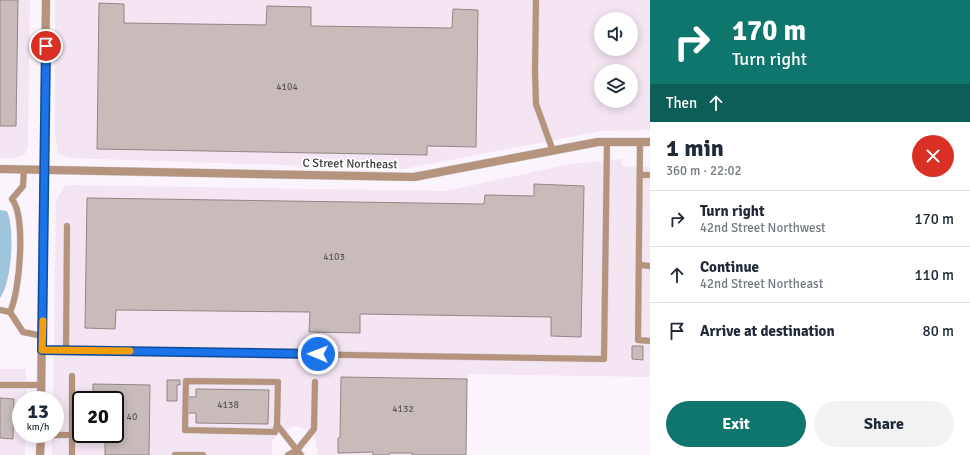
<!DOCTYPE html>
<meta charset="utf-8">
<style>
body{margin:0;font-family:Signika,sans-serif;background:#f2f2f3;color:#1f2937;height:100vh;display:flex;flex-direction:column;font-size:15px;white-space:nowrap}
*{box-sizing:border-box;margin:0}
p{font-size:13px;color:#747a83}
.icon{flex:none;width:22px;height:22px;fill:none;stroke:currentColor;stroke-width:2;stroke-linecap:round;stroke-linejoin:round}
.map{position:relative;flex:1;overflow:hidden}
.sheet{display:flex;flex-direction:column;background:#fff;width:320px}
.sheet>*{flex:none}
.hud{background:#0f766e;color:#fff;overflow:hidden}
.fabs{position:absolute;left:594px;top:12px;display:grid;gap:8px}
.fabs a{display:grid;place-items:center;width:44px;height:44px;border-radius:50%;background:#fff;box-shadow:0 2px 10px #0003;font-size:20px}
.speed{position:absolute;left:12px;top:391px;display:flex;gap:8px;font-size:20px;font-weight:700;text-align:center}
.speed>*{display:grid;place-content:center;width:52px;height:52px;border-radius:50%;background:#fff;box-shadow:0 2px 10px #0003;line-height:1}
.speed small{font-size:10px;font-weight:400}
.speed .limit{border:2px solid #111;border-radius:6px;background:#fff;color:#111}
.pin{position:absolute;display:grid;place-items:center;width:34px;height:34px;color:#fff;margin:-17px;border:2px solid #fff;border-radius:50%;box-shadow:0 1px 4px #0007}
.me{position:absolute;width:44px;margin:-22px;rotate:271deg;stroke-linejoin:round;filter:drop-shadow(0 0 3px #0008)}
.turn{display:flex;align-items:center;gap:14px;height:84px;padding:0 16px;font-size:18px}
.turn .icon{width:52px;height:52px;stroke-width:2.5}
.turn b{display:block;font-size:28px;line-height:34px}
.then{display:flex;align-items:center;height:38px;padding:0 16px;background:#0003;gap:8px;font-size:15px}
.round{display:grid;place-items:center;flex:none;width:42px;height:42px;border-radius:21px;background:#f2f2f3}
.headline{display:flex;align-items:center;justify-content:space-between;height:68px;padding:0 16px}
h1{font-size:24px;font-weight:700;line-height:30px}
.cta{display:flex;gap:8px;margin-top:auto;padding:8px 16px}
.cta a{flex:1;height:46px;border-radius:24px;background:#0f766e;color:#fff;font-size:16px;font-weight:700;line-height:46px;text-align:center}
.cta a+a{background:#f2f2f3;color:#1f2937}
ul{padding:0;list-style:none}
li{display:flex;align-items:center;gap:12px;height:56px;padding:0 16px;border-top:1px solid #e0e1e3}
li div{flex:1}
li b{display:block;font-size:15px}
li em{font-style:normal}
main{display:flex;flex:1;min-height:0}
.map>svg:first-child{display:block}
.built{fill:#f3e5f2;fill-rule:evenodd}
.water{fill:#9fc5de}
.building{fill:#c7bcba;stroke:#918785}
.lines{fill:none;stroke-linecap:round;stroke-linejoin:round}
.service-casing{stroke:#d9d2d9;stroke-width:7}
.minor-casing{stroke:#d9d2d9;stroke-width:9}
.service{stroke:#b5947d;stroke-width:6}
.minor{stroke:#b5947d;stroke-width:8}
.route-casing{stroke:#114b97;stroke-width:10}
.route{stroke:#1a73e8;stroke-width:7}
.slow{stroke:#f59e0b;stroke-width:7}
.labels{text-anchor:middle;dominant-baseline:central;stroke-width:3.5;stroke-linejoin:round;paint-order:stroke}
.number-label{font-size:10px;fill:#5e5a5b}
.street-label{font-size:12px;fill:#3b393b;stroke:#fff}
</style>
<main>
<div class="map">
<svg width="650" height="455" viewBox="0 0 650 455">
<rect width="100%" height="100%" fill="#fcf4fc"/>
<g class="built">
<polygon points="0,0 30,0 28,148 25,154 14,158 0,158"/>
<path d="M55,0H650V130L601,131L404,169L69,158L58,154L55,133ZM601,19H631V49H601ZM601,71H631V101H601Z"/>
<path d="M622,159V166L650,167V377L468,374L466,455H318L314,436L306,429L295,426L279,433L272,442V455H52V434H55V400H53L56,200L66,185L445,191L571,164ZM81,400H115V434H81Z"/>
<polygon points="0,369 26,369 26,400 21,400 21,434 25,434 25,455 0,455"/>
</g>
<path class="water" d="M0,210L7,211C15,229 12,282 0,298Z"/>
<g class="building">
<polygon points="0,0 18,0 16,126 0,126"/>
<polygon points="99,3 124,4 124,23 266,25 267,6 311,7 311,26 452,28 453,9 478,10 476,147 427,146 427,155 97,149"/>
<polygon points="534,184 584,186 581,337 551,336 551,317 360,314 360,333 309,332 310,312 116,310 115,329 85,328 87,198 484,204 485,195 534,196"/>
<polygon points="632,346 643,346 643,360 632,359"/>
<polygon points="341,377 467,379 466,455 412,455 412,453 390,453 389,455 373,455 373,452 338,453 338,438 340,438"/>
<polygon points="167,380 180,380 180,385 177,385 177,401 167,401"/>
<polygon points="93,384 150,385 149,455 105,455 105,434 115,434 115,400 93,400"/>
<polygon points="196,389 269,390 268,424 196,423 196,413 188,413 188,397 196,397"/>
<polygon points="0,398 14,399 13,439 0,438"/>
</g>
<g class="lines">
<defs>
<g id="service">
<polyline points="536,0 535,72 536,104 553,151"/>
<polyline points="640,142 638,340 650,341"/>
<polyline points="640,175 650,175"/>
<polyline points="639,265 650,266"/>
<polyline points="0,310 10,312 23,332 43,336"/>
<path d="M10,312C20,291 26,217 12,199L23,186L24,169"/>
<polyline points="42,350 604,359 607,142"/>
<polyline points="66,350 67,226"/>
<polyline points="0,385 42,385"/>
<polyline points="277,425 275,432 185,430 186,381 278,382 277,425 301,455"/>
<polyline points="41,435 72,435 72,376"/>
<polyline points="72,455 72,435"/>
<polyline points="175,455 203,455"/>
<polyline points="288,455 297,450 314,429 315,382"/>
</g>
<g id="minor">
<polyline points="0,169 414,177 598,142 650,142"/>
<polyline points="41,400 46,0"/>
<polyline points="40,455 41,434"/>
<polyline points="297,455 297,450"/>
</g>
</defs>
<use href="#service" class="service-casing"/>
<use href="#minor" class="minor-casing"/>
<use href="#service" class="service"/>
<use href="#minor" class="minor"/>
</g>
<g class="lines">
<defs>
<polyline id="route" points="46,46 42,350 318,354"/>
</defs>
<use href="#route" class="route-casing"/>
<use href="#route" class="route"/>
<polyline class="slow" points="43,321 42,350 130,351"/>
</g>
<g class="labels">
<g class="number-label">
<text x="287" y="87">4104</text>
<text x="334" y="257">4103</text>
<text x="228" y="405">4138</text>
<text x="403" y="409">4132</text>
<text x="132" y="417">40</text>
</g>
<g class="street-label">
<text transform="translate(350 164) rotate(1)">C Street Northeast</text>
</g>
</g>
</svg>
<div class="fabs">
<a><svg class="icon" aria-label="sound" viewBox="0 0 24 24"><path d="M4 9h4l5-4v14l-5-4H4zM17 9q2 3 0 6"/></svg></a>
<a><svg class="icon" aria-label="layers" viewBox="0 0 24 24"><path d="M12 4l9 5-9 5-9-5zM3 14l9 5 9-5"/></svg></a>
</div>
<div class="speed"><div>13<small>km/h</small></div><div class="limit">20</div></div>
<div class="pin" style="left:46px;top:46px;background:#d93025"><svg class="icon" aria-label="arrive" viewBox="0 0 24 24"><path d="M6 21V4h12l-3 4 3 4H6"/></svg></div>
<svg class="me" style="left:318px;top:354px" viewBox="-20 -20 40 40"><circle r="17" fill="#1a73e8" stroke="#fff" stroke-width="3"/><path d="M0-11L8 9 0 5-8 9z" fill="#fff"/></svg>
</div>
<section class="sheet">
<div class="hud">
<div class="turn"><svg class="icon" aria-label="right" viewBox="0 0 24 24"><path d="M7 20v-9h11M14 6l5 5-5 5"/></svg><div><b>170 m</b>Turn right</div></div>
<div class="then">Then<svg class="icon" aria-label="ahead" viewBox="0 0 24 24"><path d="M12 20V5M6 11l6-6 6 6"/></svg></div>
</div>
<div class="headline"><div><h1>1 min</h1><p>360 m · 22:02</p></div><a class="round" style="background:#d93025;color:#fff"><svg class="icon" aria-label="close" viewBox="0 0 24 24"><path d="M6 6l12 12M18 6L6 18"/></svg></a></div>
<ul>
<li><svg class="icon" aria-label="right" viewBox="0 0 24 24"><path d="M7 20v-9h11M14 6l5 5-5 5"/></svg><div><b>Turn right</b><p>42nd Street Northwest</p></div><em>170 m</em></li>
<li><svg class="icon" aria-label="ahead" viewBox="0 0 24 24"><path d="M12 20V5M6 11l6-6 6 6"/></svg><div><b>Continue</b><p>42nd Street Northeast</p></div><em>110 m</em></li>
<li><svg class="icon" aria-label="arrive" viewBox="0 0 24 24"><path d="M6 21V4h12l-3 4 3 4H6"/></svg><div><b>Arrive at destination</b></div><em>80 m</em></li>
</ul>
<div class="cta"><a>Exit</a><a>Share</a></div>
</section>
</main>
